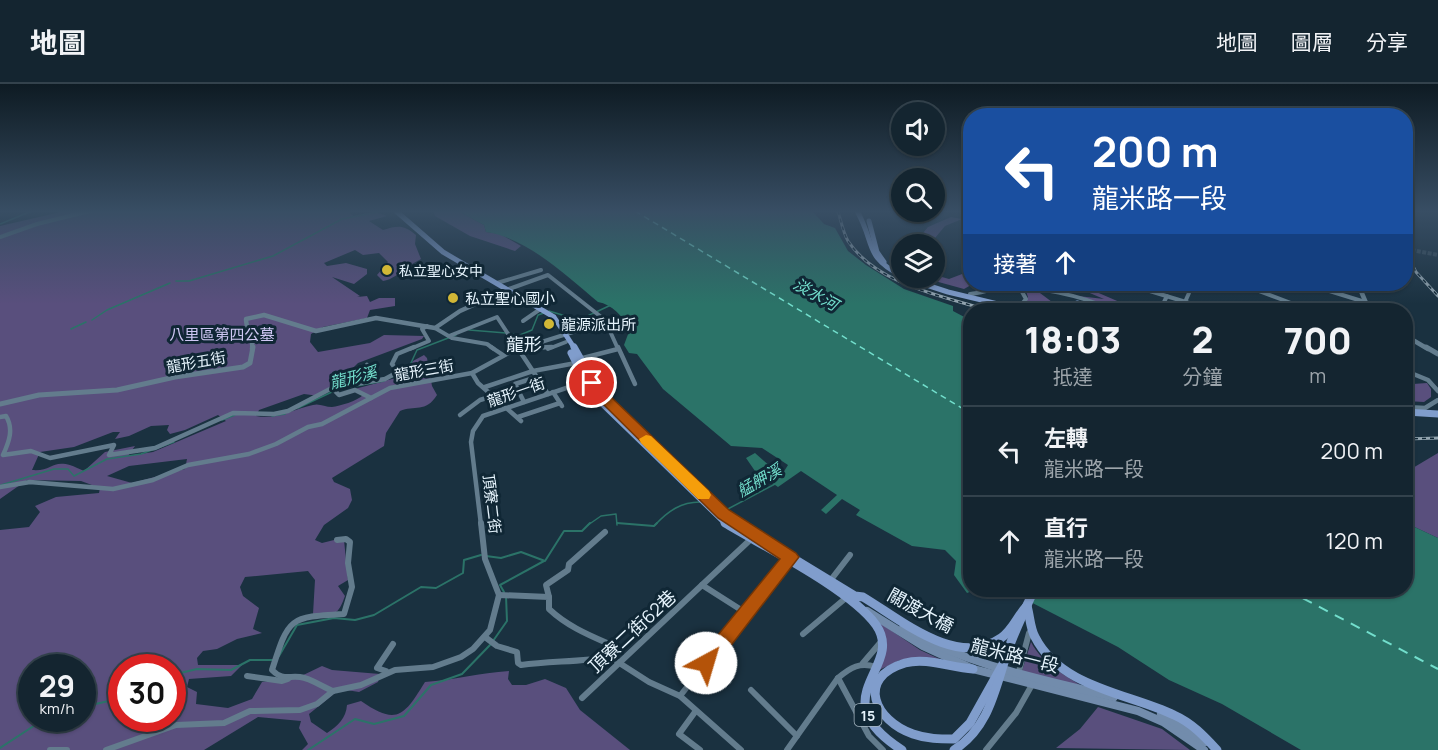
<!DOCTYPE html>
<html lang="zh-TW">
<meta charset="utf-8">
<style>
body{margin:0;font-family:Manrope,"Noto Sans TC",sans-serif;background:#1d2d38;color:#f1f3f6;height:100vh;display:flex;flex-direction:column;font-size:22px;white-space:nowrap}
*{box-sizing:border-box;margin:0}
p{font-size:20px;color:#9da5ab}
.icon{flex:none;width:33px;height:33px;fill:none;stroke:currentColor;stroke-width:2;stroke-linecap:round;stroke-linejoin:round}
.map{position:relative;flex:1;overflow:hidden}
.drawer{position:absolute;left:963px;top:219px;width:450px;height:294px;display:flex;flex-direction:column;background:#142530;border-radius:24px;box-shadow:0 2px 4px #0004,0 0 0 2px #33424c}
.drawer>*{flex:none}
.guide{position:absolute;left:963px;top:24px;width:450px;height:183px;border-radius:24px;box-shadow:0 2px 4px #0004,0 0 0 2px #33424c;background:#1a4fa0;color:#fff;overflow:hidden}
.fabs{position:absolute;left:891px;top:18px;display:grid;gap:12px}
.fabs a{display:grid;place-items:center;width:54px;height:54px;border-radius:50%;background:#142530;box-shadow:0 2px 4px #0004,0 0 0 2px #33424c;font-size:30px}
.speed{position:absolute;left:18px;top:570px;display:flex;gap:12px;font-size:30px;font-weight:700;text-align:center}
.speed>*{display:grid;place-content:center;width:78px;height:78px;border-radius:50%;background:#142530;box-shadow:0 2px 4px #0004,0 0 0 2px #33424c;line-height:1}
.speed small{font-size:15px;font-weight:400}
.speed .limit{border:9px solid #d22;background:#fff;color:#111}
.pin{position:absolute;display:grid;place-items:center;width:51px;height:51px;color:#fff;margin:-26px;border:3px solid #fff;border-radius:50%;box-shadow:0 2px 6px #0007}
.me{position:absolute;width:66px;margin:-33px;rotate:39deg;stroke-linejoin:round;filter:drop-shadow(0 0 4px #0008)}
.turn{display:flex;align-items:center;gap:21px;height:126px;padding:0 30px;font-size:27px}
.turn .icon{width:78px;height:78px;stroke-width:2.5}
.turn b{display:block;font-size:42px;line-height:51px}
.then{display:flex;align-items:center;height:57px;padding:0 30px;background:#0003;gap:12px;font-size:22px}
.eta{display:flex;justify-content:space-evenly;align-items:center;height:102px;text-align:center}
.eta b{font-size:36px;font-weight:800;line-height:42px}
ul{padding:0;list-style:none}
li{display:flex;align-items:center;gap:18px;height:90px;padding:0 30px;border-top:2px solid #33424c}
li div{flex:1}
li b{display:block;font-size:22px}
li em{font-style:normal}
header{display:flex;align-items:center;gap:36px;box-sizing:border-box;height:84px;padding:0 30px;background:#142530;border-bottom:2px solid #33424c}
header strong{font-size:28px}
nav{display:flex;gap:33px;margin-inline-start:auto;font-size:21px}
.map>svg:first-child{display:block}
.green{fill:#594f7d;fill-rule:evenodd}
.water{fill:#2b7368}
.lines{fill:none;stroke-linecap:round;stroke-linejoin:round}
.stream-far1{stroke:#2b7368;stroke-width:1.5}
.stream{stroke:#2b7368;stroke-width:2}
.ferry-far1{stroke:#72decc;stroke-width:1.5;stroke-dasharray:6 4.5;stroke-linecap:butt}
.ferry{stroke:#72decc;stroke-width:2;stroke-dasharray:10 8;stroke-linecap:butt}
.minor-tunnel{stroke:#394e5c;stroke-width:4;stroke-dasharray:4 1.5;stroke-linecap:butt}
.minor-far2{stroke:#637c8d;stroke-width:4}
.minor-far1{stroke:#637c8d;stroke-width:4.5}
.minor{stroke:#637c8d;stroke-width:6}
.tertiary-far1{stroke:#637c8d;stroke-width:4.5}
.tertiary{stroke:#637c8d;stroke-width:5}
.secondary{stroke:#728cac;stroke-width:8}
.primary-far2{stroke:#809dcc;stroke-width:5}
.primary-far1{stroke:#809dcc;stroke-width:7}
.primary{stroke:#809dcc;stroke-width:9}
.rail-casing{stroke:#92a4af;stroke-width:3}
.rail{stroke:#102735;stroke-width:1.5;stroke-dasharray:4;stroke-linecap:butt}
.route{fill:#b45309;stroke:#753606;stroke-width:1.5}
.slow{fill:#f59e0b}
.poi-dot{fill:#d1b736;stroke:#102735;stroke-width:2}
.labels{text-anchor:middle;dominant-baseline:central;stroke-width:6;stroke-linejoin:round;paint-order:stroke}
.far-poi-label{font-size:14px;fill:#e6f4fd;stroke:#102735;text-anchor:start}
.shield{fill:#102735;stroke:#a6b6c1;stroke-width:1.5}
.shield-label{font-size:14px;font-weight:bold;fill:#e6f4fd}
.poi-label{font-size:15px;fill:#e6f4fd;stroke:#102735;text-anchor:start}
.park-label{font-size:15px;fill:#cfc7f4;stroke:#102735}
.street-label{font-size:15px;fill:#e6f4fd;stroke:#102735}
.water-label{font-size:16px;font-style:italic;fill:#72decc;stroke:#102735}
.quarter-label{font-size:18px;fill:#e6f4fd;stroke:#102735}
.near-street-label{font-size:18px;fill:#e6f4fd;stroke:#102735}
</style>
<header>
<strong>地圖</strong>
<nav><a>地圖</a><a>圖層</a><a>分享</a></nav>
</header>
<div class="map">
<svg width="1438" height="666" viewBox="0 0 1438 666">
<rect width="100%" height="100%" fill="#1a3140"/>
<g class="green">
<path d="M65,127H355L349,129L354,132L375,128L387,132L369,137L383,146C398,141 404,141 416,151L415,160L421,175L412,180L410,185C399,188 392,196 383,197L377,191L388,178L379,169L363,171L355,166L324,179L327,182L346,179L367,185V190L354,200L332,193L360,212L357,213L367,212L370,218L379,214H395V222L370,226L367,234L323,243L311,250L310,258L318,268L370,259L384,251L424,252L422,255L358,279L334,303L319,312L304,310L259,326L256,332C276,336 294,325 313,321C319,319 325,323 332,323C340,322 357,317 363,311L351,306L396,294C402,300 409,302 417,299L408,298L403,288L413,277L424,271L427,274L432,302L437,311C426,329 414,321 400,327L386,349L384,362L332,394L334,398L350,405L352,416L348,424L324,441L315,456L322,459L342,454L344,456L348,496L338,502L345,512C337,534 334,530 313,530L315,496L308,487L245,493L240,503L243,512L259,524L253,545L262,549L237,555L217,565L203,567L197,574L198,581H242L231,592L189,595L187,603L197,608L196,620L228,624L252,615L262,598L295,595L322,582L332,586L380,590L378,598L359,608L340,605L309,630L311,638L327,649C338,642 346,634 347,621L361,617C397,642 404,632 425,598C453,596 480,589 509,587L508,595L512,601H526L545,595L566,604L580,626L630,666H302L308,660L299,644L301,637L258,633L204,666H0V446L29,443L40,428L35,422L56,413L99,409L100,404L81,397L27,396L0,415V142ZM218,331L226,337L153,368L128,372L135,362L105,368L84,387C51,370 56,388 32,386L40,368L74,363L113,348H120L115,355L129,352L151,342L169,341L167,346L170,350L185,346ZM187,375L185,385L132,399L107,392L129,382ZM32,584H82V634H32ZM122,584H172V634H122Z"/>
<polygon points="433,127 458,127 484,141 486,148 500,150 521,162 515,167 470,152 435,132"/>
<polygon points="951,133 962,135 945,142 930,160 914,160 928,143"/>
<polygon points="970,187 970,200 1013,200 978,208 975,206 978,202 971,201 964,205 924,194 934,194 935,191 949,195"/>
<polygon points="1051,200 1078,200 1138,226 1080,214 1078,212 1104,215 1073,202"/>
<polygon points="1026,207 1040,209 1060,224 1059,226 1027,224 1024,222 1028,213"/>
<polygon points="1406,297 1413,300 1427,299 1431,305 1431,313 1424,318 1406,317"/>
<polygon points="1438,369 1438,454 1406,439 1406,388"/>
<path d="M871,533L920,566L944,577L900,576L877,587C891,560 886,557 871,533Z"/>
<path d="M1031,558C1043,581 1064,590 1083,603L1022,587Z"/>
<polygon points="1098,623 1162,645 1190,666 1056,664 1080,645"/>
</g>
<g class="water">
<path d="M458,127H812L824,140L835,144L848,167L866,181L904,205L953,222V227L970,236V506H975L967,509L954,491L956,477L945,466L912,462L856,431L860,426L842,415L826,430L821,426L837,411L801,387L778,403L755,387L746,374L755,369L771,383L783,389L788,381L762,364L731,362L663,305L637,270L629,269L624,261L630,245C623,233 612,220 598,218C568,193 526,153 486,148L484,141Z"/>
<polygon points="1406,439 1438,454 1438,666 1301,666 1222,620 1169,596 1118,563 1007,506 1406,506"/>
</g>
<g class="lines">
<g class="stream-far1">
<polyline points="0,140 32,127"/>
<polyline points="176,197 189,197 273,172 342,135 382,127"/>
<polyline points="549,227 579,236 611,221"/>
<polyline points="92,236 107,226 170,199"/>
<polyline points="71,245 86,238"/>
<polyline points="469,246 506,249"/>
<polyline points="510,250 520,251 532,246 538,231 544,229"/>
<polyline points="393,293 410,281 417,266 456,251"/>
<polyline points="356,302 384,297"/>
<polyline points="298,324 334,307"/>
<polyline points="272,332 285,330"/>
<polyline points="222,336 235,331"/>
<polyline points="1,401 54,385 68,385 74,392 107,375 141,370 174,358"/>
<polyline points="726,426 775,400"/>
<polyline points="588,441 601,432 616,430 617,441"/>
<path d="M655,441C668,427 681,418 700,418"/>
</g>
<g class="stream">
<polyline points="617,439 654,442 657,439"/>
<polyline points="486,472 501,474 521,468 545,477 564,447 582,447 590,439"/>
<polyline points="504,508 500,501 544,477"/>
<polyline points="493,557 507,537 506,512"/>
<polyline points="279,572 297,541 334,534 355,536 374,531 421,503 436,504 463,489 464,476 481,471"/>
<polyline points="172,591 197,585 231,586 250,576 273,576"/>
<polyline points="82,623 122,614"/>
<polyline points="0,664 46,634"/>
<polyline points="308,666 355,635 374,640 404,632 431,601 462,590 490,561"/>
</g>
<polyline class="ferry-far1" points="635,127 970,329"/>
<polyline class="ferry" points="1287,506 1438,585"/>
<polyline class="minor-tunnel" points="1406,165 1438,171"/>
<g class="minor-far2">
<polyline points="966,127 965,131 970,136"/>
<polyline points="0,153 37,140 90,127"/>
<polyline points="497,199 541,186"/>
<polyline points="1127,200 1212,226"/>
<polyline points="1240,200 1291,219 1321,226"/>
<polyline points="1307,200 1365,218"/>
<polyline points="509,205 548,191 605,236 618,265"/>
<polyline points="1190,207 1194,200"/>
<path d="M970,210C981,209 991,205 1002,204C1038,202 1080,211 1113,226"/>
<polyline points="1167,212 1162,222 1178,226"/>
<polyline points="1185,218 1189,209"/>
<polyline points="1019,223 1026,215 1021,206"/>
<polyline points="523,237 539,226"/>
<polyline points="435,244 452,254 487,260 494,265"/>
<polyline points="449,252 497,233 518,265"/>
<polyline points="528,264 539,265"/>
<polyline points="410,265 429,257 422,245 427,242"/>
<polyline points="519,265 605,238"/>
<polyline points="548,265 566,258"/>
</g>
<g class="minor-far1">
<polyline points="491,263 503,271"/>
<polyline points="517,263 548,310"/>
<polyline points="618,263 635,300"/>
<polyline points="528,264 552,263"/>
<polyline points="579,275 618,265"/>
<polyline points="1406,287 1428,296 1438,307"/>
<polyline points="472,289 478,299 521,337"/>
<polyline points="363,299 362,287 367,281"/>
<polyline points="594,299 608,294"/>
<polyline points="485,303 533,287 576,279"/>
<polyline points="333,305 339,311 355,306 371,314"/>
<polyline points="553,308 562,322"/>
<polyline points="524,318 515,300 537,293"/>
<polyline points="1406,323 1425,324 1438,316"/>
<polyline points="460,331 480,316 493,312"/>
<path d="M0,333L6,332C14,345 9,358 3,371L31,367L50,374L114,361L109,371L155,364L233,329L274,330L288,327L332,304L385,295L398,288L392,280L397,270L414,263"/>
<polyline points="518,333 560,319"/>
<polyline points="0,403 30,398 113,405 153,396 188,381 249,370 276,360 308,343 322,340 390,304 472,289 514,266 525,263"/>
<polyline points="481,441 471,358 473,347 483,332 587,297"/>
</g>
<g class="minor">
<polyline points="830,497 850,471"/>
<path d="M499,511L549,513V525C566,541 586,550 607,559L610,573L649,598L680,612L741,666"/>
<polyline points="549,513 546,501 568,486 569,480 605,448"/>
<polyline points="746,529 702,501 750,456"/>
<polyline points="803,550 847,513"/>
<path d="M485,553L497,562L517,568L518,579L521,581C551,577 580,578 610,573"/>
<polyline points="863,579 880,559"/>
<polyline points="386,587 377,584 393,560"/>
<polyline points="1018,591 1029,549"/>
<polyline points="247,592 282,597 288,595"/>
<polyline points="838,594 869,652 883,666"/>
<polyline points="751,606 797,652"/>
<path d="M333,607C323,603 310,594 300,593C287,592 282,596 272,586C289,533 289,533 344,530L352,503L348,479L350,458L346,455L337,456"/>
<polyline points="680,612 788,475"/>
<polyline points="582,614 702,501"/>
<polyline points="695,628 679,650 700,666"/>
<polyline points="50,666 67,666"/>
<polyline points="106,666 176,641 224,639 250,627 300,626 317,620 333,607 361,601 395,586 433,583 461,573 473,565 490,546 499,511 485,475 481,439"/>
<path d="M787,666L838,594C851,583 860,578 876,583"/>
<polyline points="986,666 1016,629 1033,599"/>
</g>
<g class="tertiary-far1">
<polyline points="1358,200 1369,226"/>
<polyline points="1406,252 1428,265"/>
<path d="M252,265C254,252 246,247 246,235L264,231L316,247L376,234L435,244L460,227L509,205"/>
</g>
<g class="tertiary">
<polyline points="1426,263 1438,270"/>
<polyline points="0,320 39,311 117,306 175,293 243,283 250,279 253,263"/>
</g>
<g class="secondary">
<polyline points="867,527 923,562 973,585 1138,627 1163,638 1204,666"/>
<path d="M903,544C969,582 1041,595 1114,613"/>
<polyline points="1161,630 1205,658"/>
</g>
<g class="primary-far2">
<polyline points="396,127 443,168 554,233 575,265"/>
<path d="M857,127C876,160 863,172 902,192"/>
<polyline points="869,137 877,168 884,178"/>
<polyline points="905,194 948,208 1023,226"/>
<polyline points="1062,226 1077,219 1107,226"/>
</g>
<g class="primary-far1">
<polyline points="574,263 601,311 737,441"/>
<polyline points="571,269 585,297 599,316 728,441"/>
<polyline points="1406,328 1438,330"/>
</g>
<g class="primary">
<path d="M725,439C765,463 851,506 876,541C906,584 819,613 902,666"/>
<path d="M735,439L855,512L863,513C900,535 957,585 1001,554C1013,546 1017,532 1027,522"/>
<path d="M1027,522C1030,532 1030,544 1035,553C1061,604 1128,609 1174,631C1192,639 1204,652 1217,666"/>
<path d="M973,585C951,584 927,573 905,579C855,594 875,637 913,650C927,655 940,655 954,655L970,639L1003,580"/>
<path d="M954,666C990,643 995,604 1008,566C1015,546 1025,526 1034,506"/>
</g>
<defs>
<g id="rail">
<path d="M838,127C841,137 843,148 848,157C876,200 942,212 987,226"/>
<polyline points="1406,169 1416,188 1438,212"/>
<polyline points="1406,355 1438,354"/>
</g>
</defs>
<use href="#rail" class="rail-casing"/>
<use href="#rail" class="rail"/>
</g>
<linearGradient id="sky" x2="0" y2="1"><stop stop-color="#0e1b23"/><stop offset="0.58" stop-color="#384e64"/><stop offset="1" stop-color="#384e64" stop-opacity="0"/></linearGradient>
<rect width="1438" height="220" fill="url(#sky)"/>
<polygon class="route" points="592,295 597,296 610,312 729,426 796,469 799,473 713,585 706,587 700,585 697,579 700,573 780,475 718,434 601,318 586,299"/>
<polygon class="slow" points="646,351 651,352 709,407 711,411 709,415 698,415 641,359 639,355"/>
<g class="poi-dot">
<circle cx="387" cy="186" r="6"/>
<circle cx="453" cy="214" r="6"/>
<circle cx="549" cy="240" r="6"/>
</g>
<g class="labels">
<g class="far-poi-label">
<text x="399" y="186">私立聖心女中</text>
</g>
<rect class="shield" x="854.5" y="620" width="27" height="22" rx="4.5"/>
<g class="shield-label">
<text x="868" y="631">15</text>
</g>
<g class="poi-label">
<text x="465" y="214">私立聖心國小</text>
<text x="561" y="240">龍源派出所</text>
</g>
<g class="park-label">
<text x="222" y="250">八里區第四公墓</text>
</g>
<g class="street-label">
<text transform="translate(196 278) rotate(-10)">龍形五街</text>
<text transform="translate(424 286) rotate(-10)">龍形三街</text>
<text transform="translate(516 308) rotate(-19)">龍形一街</text>
<text transform="translate(492 420) rotate(83)">頂寮二街</text>
</g>
<g class="water-label">
<text transform="translate(816 210) rotate(29)">淡水河</text>
<text transform="translate(353 293) rotate(-14)">龍形溪</text>
<text transform="translate(759 396) rotate(-30)">艋舺溪</text>
</g>
<g class="quarter-label">
<text x="524" y="260">龍形</text>
</g>
<g class="near-street-label">
<text transform="translate(921 526) rotate(29)">關渡大橋</text>
<text transform="translate(632 547) rotate(-43)">頂寮二街62巷</text>
<text transform="translate(1015 571) rotate(14)">龍米路一段</text>
</g>
</g>
</svg>
<div class="fabs">
<a><svg class="icon" aria-label="sound" viewBox="0 0 24 24"><path d="M4 9h4l5-4v14l-5-4H4zM17 9q2 3 0 6"/></svg></a>
<a><svg class="icon" aria-label="search" viewBox="0 0 24 24"><circle cx="10" cy="10" r="6"/><path d="M15 15l6 6"/></svg></a>
<a><svg class="icon" aria-label="layers" viewBox="0 0 24 24"><path d="M12 4l9 5-9 5-9-5zM3 14l9 5 9-5"/></svg></a>
</div>
<div class="speed"><div>29<small>km/h</small></div><div class="limit">30</div></div>
<div class="pin" style="left:592px;top:299px;background:#d93025"><svg class="icon" aria-label="arrive" viewBox="0 0 24 24"><path d="M6 21V4h12l-3 4 3 4H6"/></svg></div>
<svg class="me" style="left:706px;top:579px" viewBox="-20 -20 40 40"><circle r="19" fill="#fff"/><path d="M0-13L10 11 0 6-10 11z" fill="#b45309"/></svg>
<div class="guide">
<div class="turn"><svg class="icon" aria-label="left" viewBox="0 0 24 24"><path d="M17 20v-9H6M10 6l-5 5 5 5"/></svg><div><b>200 m</b>龍米路一段</div></div>
<div class="then">接著<svg class="icon" aria-label="ahead" viewBox="0 0 24 24"><path d="M12 20V5M6 11l6-6 6 6"/></svg></div>
</div>
<section class="drawer">
<div class="eta">
<div><b>18:03</b><p>抵達</p></div>
<div><b>2</b><p>分鐘</p></div>
<div><b>700</b><p>m</p></div>
</div>
<ul>
<li><svg class="icon" aria-label="left" viewBox="0 0 24 24"><path d="M17 20v-9H6M10 6l-5 5 5 5"/></svg><div><b>左轉</b><p>龍米路一段</p></div><em>200 m</em></li>
<li><svg class="icon" aria-label="ahead" viewBox="0 0 24 24"><path d="M12 20V5M6 11l6-6 6 6"/></svg><div><b>直行</b><p>龍米路一段</p></div><em>120 m</em></li>
</ul>
</section>
</div>
